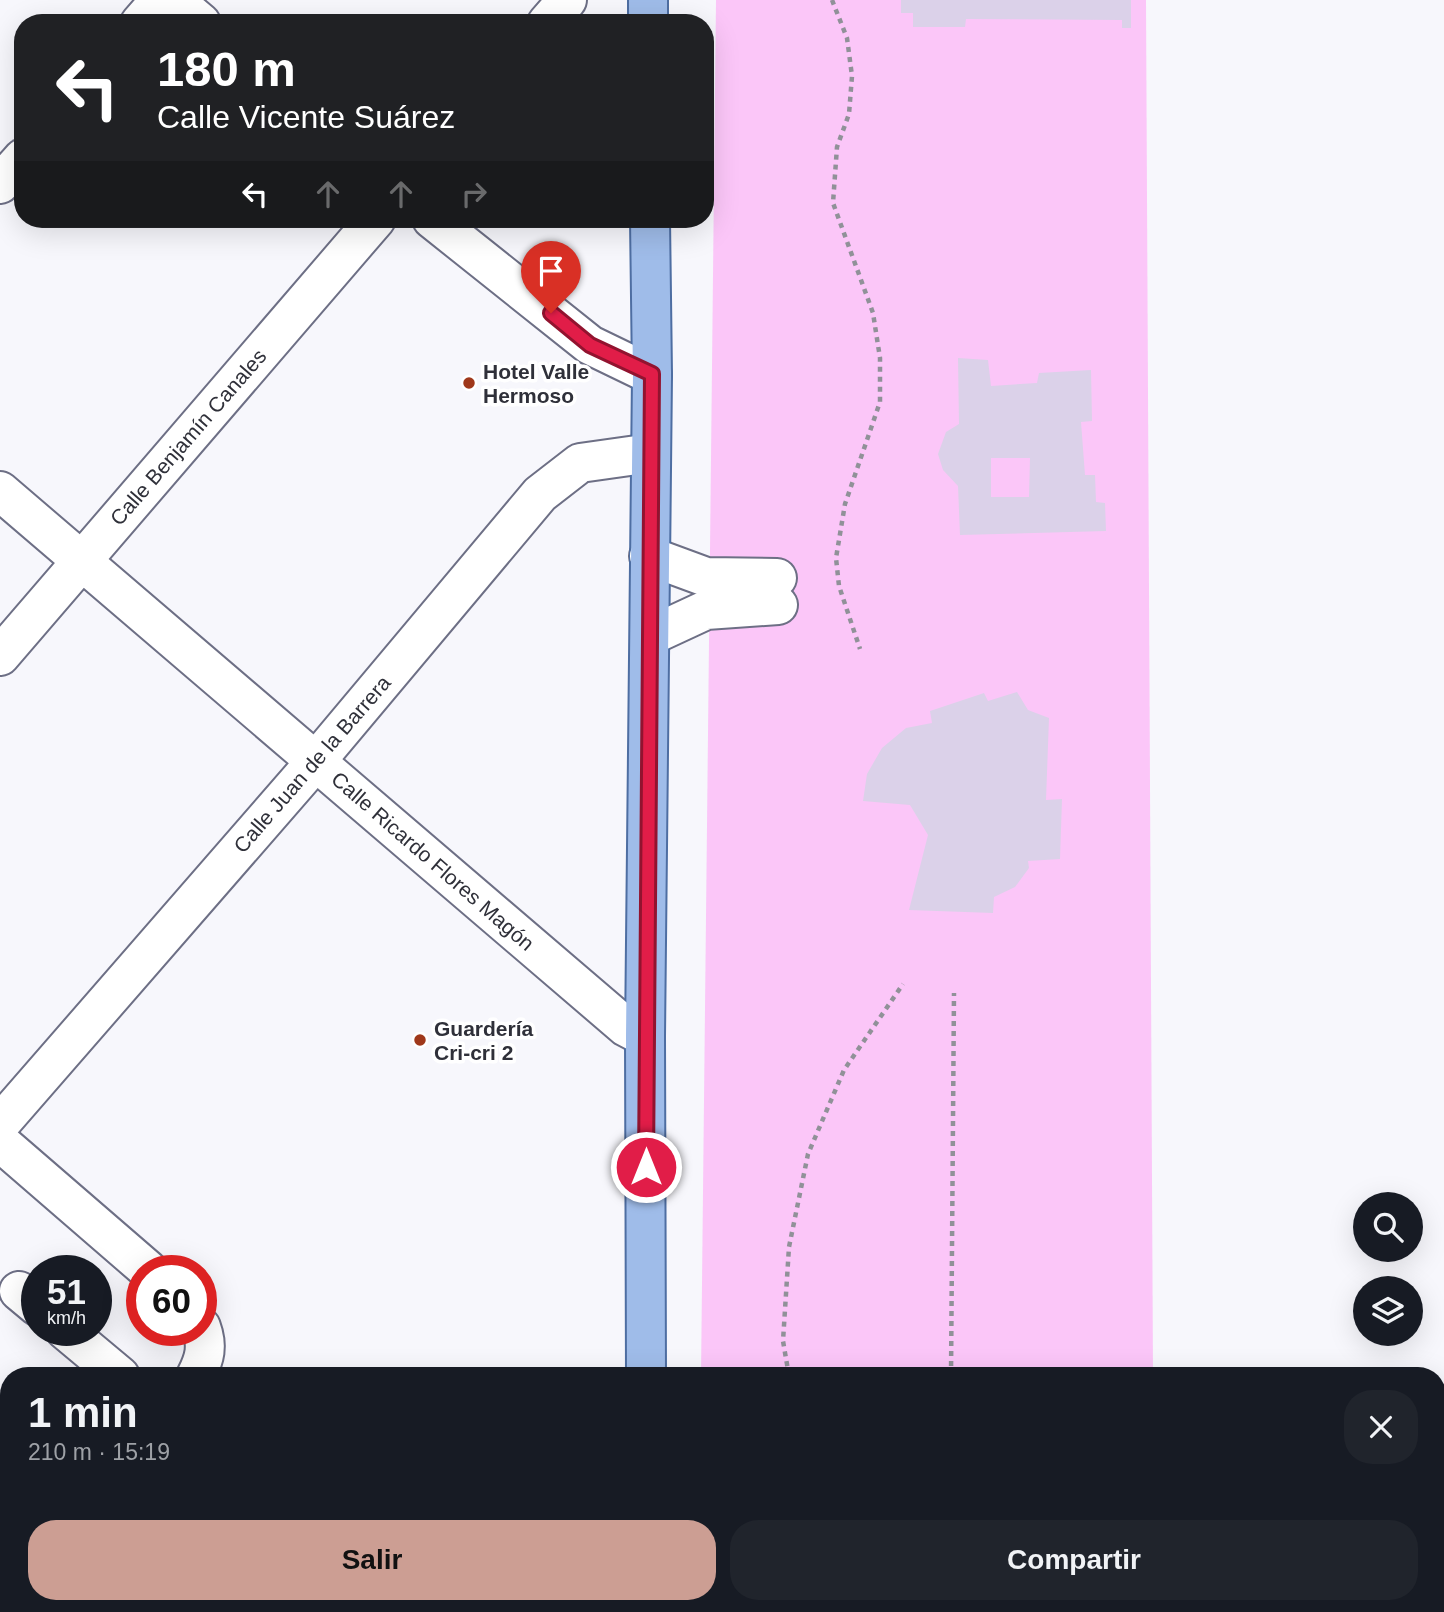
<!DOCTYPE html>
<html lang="es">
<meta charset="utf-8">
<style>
body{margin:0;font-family:Helvetica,sans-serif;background:#20242c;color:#f1f3f6;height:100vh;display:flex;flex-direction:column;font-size:26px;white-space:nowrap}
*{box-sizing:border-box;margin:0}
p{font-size:23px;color:#9ea1a6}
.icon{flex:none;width:38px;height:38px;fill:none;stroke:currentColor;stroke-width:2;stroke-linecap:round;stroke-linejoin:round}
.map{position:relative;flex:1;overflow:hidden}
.sheet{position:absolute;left:0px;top:1367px;width:1446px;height:247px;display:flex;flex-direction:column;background:#171b24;border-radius:28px 28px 0 0;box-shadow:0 7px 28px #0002}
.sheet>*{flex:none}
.banner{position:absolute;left:14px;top:14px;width:700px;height:214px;border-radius:28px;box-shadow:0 7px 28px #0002;background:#202124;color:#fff;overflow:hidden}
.tools{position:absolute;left:1353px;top:1192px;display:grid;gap:14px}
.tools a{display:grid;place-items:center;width:70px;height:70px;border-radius:50%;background:#171b24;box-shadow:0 7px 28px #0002;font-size:35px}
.speed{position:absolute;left:21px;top:1255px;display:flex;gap:14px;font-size:35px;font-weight:700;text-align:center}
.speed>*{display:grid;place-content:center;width:91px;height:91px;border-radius:50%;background:#171b24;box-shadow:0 7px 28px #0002;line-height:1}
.speed small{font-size:18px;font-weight:400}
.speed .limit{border:10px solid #d22;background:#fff;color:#111}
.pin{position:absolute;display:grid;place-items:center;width:60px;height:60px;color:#fff;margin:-72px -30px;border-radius:50% 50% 50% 0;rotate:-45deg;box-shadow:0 0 7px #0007}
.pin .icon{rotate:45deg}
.me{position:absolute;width:77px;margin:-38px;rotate:0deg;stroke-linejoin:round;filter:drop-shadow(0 0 5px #0008)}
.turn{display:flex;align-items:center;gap:24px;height:147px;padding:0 28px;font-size:32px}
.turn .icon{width:91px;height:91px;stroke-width:2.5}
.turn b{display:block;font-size:49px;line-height:60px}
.lanes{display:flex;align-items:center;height:66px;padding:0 28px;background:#0003;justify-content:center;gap:35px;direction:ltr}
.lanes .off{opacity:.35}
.round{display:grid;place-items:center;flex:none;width:74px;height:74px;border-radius:28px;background:#20242c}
.headline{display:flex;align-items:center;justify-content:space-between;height:119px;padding:0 28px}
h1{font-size:42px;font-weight:600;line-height:52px}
.action{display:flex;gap:14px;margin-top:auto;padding:14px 28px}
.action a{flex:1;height:80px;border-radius:28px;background:#cc9e93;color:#111;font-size:28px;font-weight:600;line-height:80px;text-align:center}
.action a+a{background:#20242c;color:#f1f3f6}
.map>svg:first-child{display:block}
.green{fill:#fbc6f8}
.building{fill:#dbd1e9;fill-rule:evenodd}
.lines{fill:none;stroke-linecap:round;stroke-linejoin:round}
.minor-casing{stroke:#6d6f85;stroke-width:42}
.major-casing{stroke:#4e6ea2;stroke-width:42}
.path{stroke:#909198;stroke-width:4.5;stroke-dasharray:5 5;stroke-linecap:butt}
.minor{stroke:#fff;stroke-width:38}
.major{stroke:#9fbce9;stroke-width:38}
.route-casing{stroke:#92132f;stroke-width:18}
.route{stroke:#e11d48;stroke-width:12}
.poi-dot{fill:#9f371a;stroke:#fff;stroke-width:2.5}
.labels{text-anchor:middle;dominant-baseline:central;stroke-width:7;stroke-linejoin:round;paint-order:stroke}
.poi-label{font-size:21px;font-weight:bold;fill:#2f3039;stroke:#fff;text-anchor:start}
.street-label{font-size:21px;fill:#2f3039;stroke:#fff}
</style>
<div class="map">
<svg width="1444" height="1612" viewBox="0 0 1444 1612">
<rect width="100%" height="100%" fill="#f7f7fc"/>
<g class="green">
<polygon points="716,0 1146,0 1153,1375 701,1376"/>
<rect x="700" y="1605" width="454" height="7"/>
</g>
<g class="building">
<polygon points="901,0 1131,0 1131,28 1122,28 1122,20 966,19 965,27 913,27 913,13 901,13"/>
<path d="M958,358L988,360L991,386L1037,383L1039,373L1091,370L1092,421L1081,422L1085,475H1095L1096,502L1105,503L1106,531L960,535L958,486L943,470L938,454L946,432L959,424ZM991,458H1030L1029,497H991Z"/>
<polygon points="1017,692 1028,710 1049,718 1046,800 1062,799 1060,859 1028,861 1029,868 1015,887 994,897 993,913 909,910 928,835 910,805 863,801 867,774 882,748 906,728 932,723 930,711 984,693 988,701"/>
</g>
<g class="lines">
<defs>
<g id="minor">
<polyline points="174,0 201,23"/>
<polyline points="140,23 160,0"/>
<polyline points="547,23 567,0"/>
<polyline points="0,184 23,158"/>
<polyline points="432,219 590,345 652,375"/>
<polyline points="0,491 626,1027 645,1037"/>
<polyline points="649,556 706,577 777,578"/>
<polyline points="650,636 706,610 778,605"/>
<polyline points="0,656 376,219"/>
<polyline points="0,1124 316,761 540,494 580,463 651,453"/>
<polyline points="0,1142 148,1270"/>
<polyline points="19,1291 37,1306"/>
<polyline points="65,1330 120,1376"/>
<path d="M196,1376C205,1358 208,1346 201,1327"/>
<polyline points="0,1571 9,1579"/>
<polyline points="40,1605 49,1612"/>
<polyline points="391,1605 400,1612"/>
</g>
<g id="major">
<polyline points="648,0 648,23"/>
<polyline points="646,1376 645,1037 652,375 650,219"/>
<polyline points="647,1605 647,1612"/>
</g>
</defs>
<use href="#minor" class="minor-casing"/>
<use href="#major" class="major-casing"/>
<g class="path">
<polyline points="832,0 847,38 852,76 849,114 837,147 833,203 873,313 880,358 880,402 845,504 836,558 839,586 860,649"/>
<polyline points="789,1376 783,1341 789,1247 808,1154 844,1070 903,984"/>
<polyline points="951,1376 954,993"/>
<polyline points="892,1605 900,1612"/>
<polyline points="949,1612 949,1605"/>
</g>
<use href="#minor" class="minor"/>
<use href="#major" class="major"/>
</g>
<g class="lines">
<defs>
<polyline id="route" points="551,313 590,345 652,374 646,1167"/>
</defs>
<use href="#route" class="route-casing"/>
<use href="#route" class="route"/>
</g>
<g class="poi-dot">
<circle cx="469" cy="383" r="7"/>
<circle cx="420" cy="1040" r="7"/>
</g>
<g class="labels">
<g class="poi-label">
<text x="483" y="371">Hotel Valle<tspan x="483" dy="24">Hermoso</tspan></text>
<text x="434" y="1028">Guardería<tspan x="434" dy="24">Cri-cri 2</tspan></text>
</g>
<g class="street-label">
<text transform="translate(188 437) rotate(-49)">Calle Benjamín Canales</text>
<text transform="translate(312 764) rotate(-49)">Calle Juan de la Barrera</text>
<text transform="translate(433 861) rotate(41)">Calle Ricardo Flores Magón</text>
</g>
</g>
</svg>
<div class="tools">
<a><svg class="icon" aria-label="search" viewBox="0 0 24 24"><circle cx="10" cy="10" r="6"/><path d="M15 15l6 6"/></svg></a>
<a><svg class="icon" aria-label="layers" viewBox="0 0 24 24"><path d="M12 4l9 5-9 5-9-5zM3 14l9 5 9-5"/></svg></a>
</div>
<div class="speed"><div>51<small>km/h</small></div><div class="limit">60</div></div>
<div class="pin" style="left:551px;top:313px;background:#d93025"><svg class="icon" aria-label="arrive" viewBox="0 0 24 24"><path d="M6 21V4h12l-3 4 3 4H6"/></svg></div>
<svg class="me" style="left:646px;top:1167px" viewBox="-20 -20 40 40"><circle r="17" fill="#e11d48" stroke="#fff" stroke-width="3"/><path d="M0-11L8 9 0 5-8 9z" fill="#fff"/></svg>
<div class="banner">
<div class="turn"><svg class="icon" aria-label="left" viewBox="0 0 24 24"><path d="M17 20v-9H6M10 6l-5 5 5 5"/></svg><div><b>180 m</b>Calle Vicente Suárez</div></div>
<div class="lanes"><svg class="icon" aria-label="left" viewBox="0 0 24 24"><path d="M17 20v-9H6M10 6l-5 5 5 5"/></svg><svg class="icon off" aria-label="ahead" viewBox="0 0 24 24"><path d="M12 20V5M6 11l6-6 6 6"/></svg><svg class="icon off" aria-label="ahead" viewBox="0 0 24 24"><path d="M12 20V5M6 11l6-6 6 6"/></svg><svg class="icon off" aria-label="right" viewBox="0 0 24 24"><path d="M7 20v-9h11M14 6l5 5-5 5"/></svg></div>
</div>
<section class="sheet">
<div class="headline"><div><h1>1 min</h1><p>210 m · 15:19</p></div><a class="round"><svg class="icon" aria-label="close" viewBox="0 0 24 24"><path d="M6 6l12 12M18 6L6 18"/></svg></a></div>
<div class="action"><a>Salir</a><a>Compartir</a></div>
</section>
</div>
